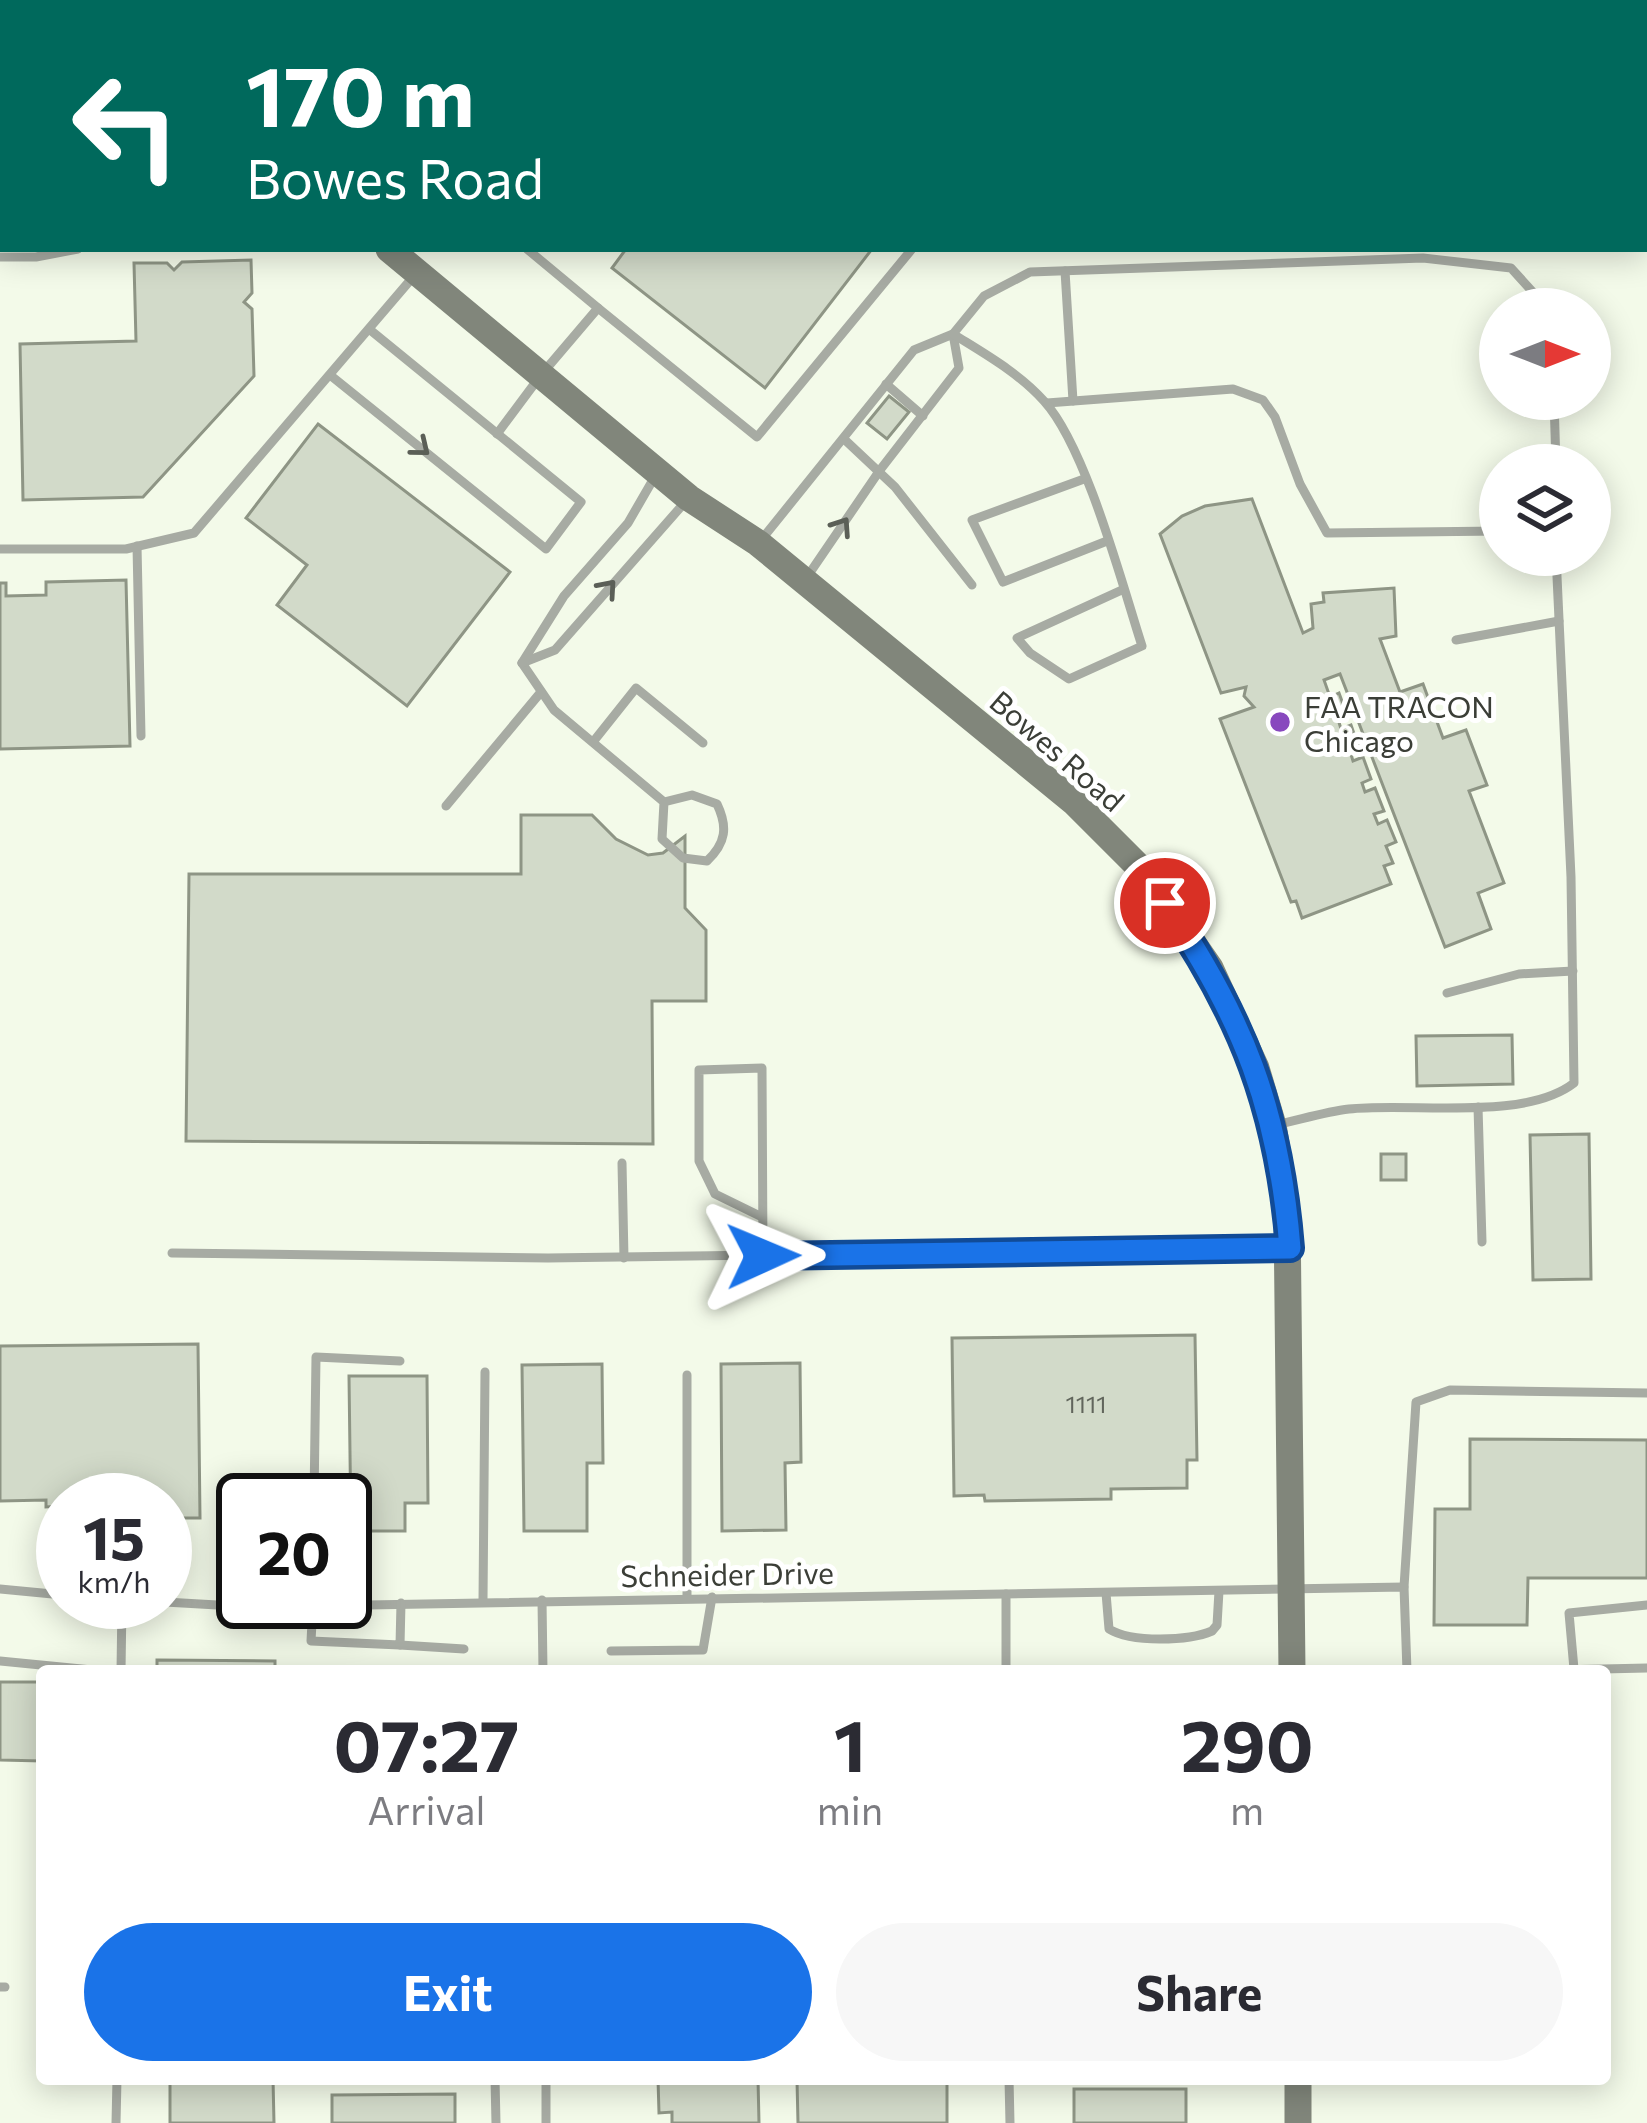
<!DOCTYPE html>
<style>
body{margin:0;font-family:Commissioner,sans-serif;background:#f7f7f7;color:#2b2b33;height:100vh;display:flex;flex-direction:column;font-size:45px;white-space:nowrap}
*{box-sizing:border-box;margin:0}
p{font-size:39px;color:#7c7c81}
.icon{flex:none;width:66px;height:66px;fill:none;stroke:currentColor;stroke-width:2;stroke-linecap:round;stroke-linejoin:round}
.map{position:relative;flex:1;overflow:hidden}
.panel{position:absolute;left:36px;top:1665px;width:1575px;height:420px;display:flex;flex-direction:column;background:#fff;border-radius:12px;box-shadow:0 6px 30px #0003}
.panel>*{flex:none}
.hud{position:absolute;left:0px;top:0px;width:1647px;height:252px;box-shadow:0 6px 30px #0003;background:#00695c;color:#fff;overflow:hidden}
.needle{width:78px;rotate:90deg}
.controls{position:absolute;left:1479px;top:288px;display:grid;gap:24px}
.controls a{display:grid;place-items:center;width:132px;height:132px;border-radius:50%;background:#fff;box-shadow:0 6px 30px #0003;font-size:60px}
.speed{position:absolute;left:36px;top:1473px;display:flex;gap:24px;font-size:60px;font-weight:700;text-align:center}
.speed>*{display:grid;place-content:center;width:156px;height:156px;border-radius:50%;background:#fff;box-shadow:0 6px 30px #0003;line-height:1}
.speed small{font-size:30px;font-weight:400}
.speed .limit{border:6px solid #111;border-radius:18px;background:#fff;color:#111}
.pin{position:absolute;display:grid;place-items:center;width:102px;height:102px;color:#fff;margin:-51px;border:6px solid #fff;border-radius:50%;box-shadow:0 3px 12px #0007}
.me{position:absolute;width:132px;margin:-66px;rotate:89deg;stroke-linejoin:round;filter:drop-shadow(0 0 9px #0008)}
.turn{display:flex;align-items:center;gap:42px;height:252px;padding:0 48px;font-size:54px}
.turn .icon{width:156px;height:156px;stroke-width:2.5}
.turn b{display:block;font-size:84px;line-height:102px}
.eta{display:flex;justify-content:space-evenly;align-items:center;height:204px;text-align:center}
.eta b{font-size:72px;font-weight:700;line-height:84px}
.cta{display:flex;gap:24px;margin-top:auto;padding:24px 48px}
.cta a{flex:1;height:138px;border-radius:72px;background:#1a73e8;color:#fff;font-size:48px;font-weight:700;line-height:138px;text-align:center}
.cta a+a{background:#f7f7f7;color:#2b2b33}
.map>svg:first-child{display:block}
.building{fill:#d2dac9;stroke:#8e9585;stroke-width:3}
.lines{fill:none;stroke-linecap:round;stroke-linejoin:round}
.lane{stroke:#a7aba3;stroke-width:9}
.secondary{stroke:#81867b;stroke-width:27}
.oneway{stroke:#5b5f57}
.route-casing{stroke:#114b97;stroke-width:30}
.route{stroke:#1a73e8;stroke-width:21}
.poi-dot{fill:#8848be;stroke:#fff;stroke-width:4.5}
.labels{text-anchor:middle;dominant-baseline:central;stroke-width:10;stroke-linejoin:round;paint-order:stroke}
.number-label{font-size:24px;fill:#61655c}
.poi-label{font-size:30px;fill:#3b3e37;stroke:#fff;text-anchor:start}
.street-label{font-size:30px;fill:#3b3e37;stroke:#fff}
</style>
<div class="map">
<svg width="1647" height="2123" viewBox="0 0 1647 2123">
<rect width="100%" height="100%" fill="#f3fae9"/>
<g class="building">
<polygon points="0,0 74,3 3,3 0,143"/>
<polygon points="626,249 872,249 765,388 612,268"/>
<polygon points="251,260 252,293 244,302 252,309 254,376 143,497 23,500 20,344 136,341 134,263 167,263 174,270 182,262"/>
<polygon points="889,396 909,412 887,439 867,423"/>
<polygon points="318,424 510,572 407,706 277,605 307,565 246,518"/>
<polygon points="1252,499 1303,633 1313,628 1311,604 1324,602 1323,593 1394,588 1396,636 1380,639 1400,692 1423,684 1443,738 1466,730 1487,785 1469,791 1504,883 1478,893 1491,929 1445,947 1340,674 1324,680 1330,697 1339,693 1347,715 1338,719 1341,729 1351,725 1359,748 1350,751 1353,761 1363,757 1371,779 1362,783 1365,792 1375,788 1384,811 1374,814 1378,824 1387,820 1396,842 1386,846 1393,863 1384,866 1391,884 1302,918 1296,901 1291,902 1220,719 1254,707 1244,696 1246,687 1221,693 1160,534 1182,516 1205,506"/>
<polygon points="126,580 130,746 0,749 0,583 6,583 6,596 46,595 46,582"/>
<polygon points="521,815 592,815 616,839 648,855 663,853 685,836 685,908 706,930 706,1001 652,1001 653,1144 186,1141 189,874 521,874"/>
<polygon points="1512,1035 1513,1084 1417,1086 1416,1036"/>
<polygon points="1589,1134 1591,1279 1533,1280 1530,1135"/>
<rect x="1381" y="1154" width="25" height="26"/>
<polygon points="1195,1335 1197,1460 1187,1460 1187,1488 1111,1489 1111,1499 985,1501 984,1495 954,1496 952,1338"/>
<polygon points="198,1344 200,1518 165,1518 165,1500 63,1500 63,1506 46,1507 46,1500 0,1501 0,1346"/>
<polygon points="800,1363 801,1462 785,1463 786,1530 722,1531 721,1364"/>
<polygon points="602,1364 603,1463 587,1463 587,1531 524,1531 522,1365"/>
<polygon points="349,1376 427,1376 428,1503 405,1503 405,1531 351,1531"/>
<polygon points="1470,1439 1647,1440 1647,1578 1528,1578 1527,1625 1434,1625 1435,1509 1470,1509"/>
<polygon points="157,1660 275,1661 275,1671 157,1671"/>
<polygon points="0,1682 42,1682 42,1761 0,1760"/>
<polygon points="170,2079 273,2079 274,2123 170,2123"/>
<polygon points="658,2079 758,2079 759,2123 672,2123 672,2112 659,2113"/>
<polygon points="947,2079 947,2123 798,2123 797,2080"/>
<rect x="1074" y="2089" width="112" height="34"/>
<polygon points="455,2094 455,2123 332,2123 332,2095"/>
</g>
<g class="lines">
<g class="lane">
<polyline points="610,0 613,3"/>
<polyline points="0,193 3,193"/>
<polyline points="0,257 36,257 78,249"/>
<polyline points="1065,271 1073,401"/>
<polyline points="598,308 757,437 912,249"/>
<polyline points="330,375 546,549 581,502 369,329"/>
<polyline points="886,384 923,416"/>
<polyline points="1554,399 1556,465"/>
<polyline points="1047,403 1233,389 1263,400 1275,417 1300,484 1327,533 1500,531"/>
<polyline points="497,434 541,375 598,308 527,249"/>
<polyline points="844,439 895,487 972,585"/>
<polyline points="1084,479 972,520 1003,582 1107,541"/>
<polyline points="762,539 914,350 953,334 959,368 880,470 807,577"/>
<polyline points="137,546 141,736"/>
<polyline points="0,549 126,549 194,533 413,277"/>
<path d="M1124,589L1017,638L1030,653L1069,679L1142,646C1122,584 1086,447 1044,401C1019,373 985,354 953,334L984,296L1030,272L1423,258L1511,268L1540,300L1541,309"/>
<polyline points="1456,640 1559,621"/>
<path d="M522,663L554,710L664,802L692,795L717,804C728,827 726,843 707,861L683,858L662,839L664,802"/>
<polyline points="522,663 555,650 686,501"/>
<polyline points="522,663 564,596 628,523 654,478"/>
<polyline points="593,742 636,688 703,743"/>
<polyline points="446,806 541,692"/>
<polyline points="1447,993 1519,974 1573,971"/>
<polyline points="1478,1107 1482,1242"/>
<path d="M1274,1125C1299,1120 1324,1112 1349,1109C1411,1102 1524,1122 1574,1083L1571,877L1556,555"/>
<polyline points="622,1163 624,1258"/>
<polyline points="762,1217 715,1194 699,1161 699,1070 762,1068 763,1256"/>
<polyline points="172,1253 548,1258 1285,1248"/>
<polyline points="687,1375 687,1597"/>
<polyline points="314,1500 316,1357 400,1361"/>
<polyline points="1404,1587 1416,1402 1450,1390 1647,1393"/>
<polyline points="0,1589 63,1595"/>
<path d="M1106,1593L1109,1629C1131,1643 1189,1641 1212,1631L1217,1625L1219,1591"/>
<polyline points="1006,1594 1006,1671"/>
<polyline points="542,1600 543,1671"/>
<polyline points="483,1601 485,1372"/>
<polyline points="165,1602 252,1607 1404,1587 1407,1671"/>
<polyline points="313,1604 311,1641 400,1645 401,1603"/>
<polyline points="400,1645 464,1649"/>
<polyline points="611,1651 703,1650 712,1597"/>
<polyline points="0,1661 102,1671"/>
<polyline points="1574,1669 1569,1613 1647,1605"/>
<polyline points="121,1671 122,1602"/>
<polyline points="1514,1671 1647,1668"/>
<polyline points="0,1987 5,1987"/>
<polyline points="495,2079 496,2123"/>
<polyline points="1009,2079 1010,2123"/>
<polyline points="116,2123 117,2079"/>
<polyline points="546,2123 546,2079"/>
</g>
<g class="secondary">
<polyline points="185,0 187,3"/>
<polyline points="389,249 689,498 758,543 1074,802 1143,871 1210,968 1256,1068 1273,1125 1287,1212 1292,1671"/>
<polyline points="1298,2079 1298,2123"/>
</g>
</g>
<defs><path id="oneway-chevron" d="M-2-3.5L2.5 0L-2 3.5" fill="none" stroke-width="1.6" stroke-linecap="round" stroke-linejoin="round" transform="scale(3)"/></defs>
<g class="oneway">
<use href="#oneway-chevron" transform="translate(421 448) rotate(39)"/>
<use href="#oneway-chevron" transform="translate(842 526) rotate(-56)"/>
<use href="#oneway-chevron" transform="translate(608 588) rotate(-49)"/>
</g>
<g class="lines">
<defs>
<path id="route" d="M763,1256L1290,1248C1279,1110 1243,1017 1165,903"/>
</defs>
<use href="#route" class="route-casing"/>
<use href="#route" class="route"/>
</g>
<circle class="poi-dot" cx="1280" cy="722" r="12"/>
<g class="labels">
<g class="number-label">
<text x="1086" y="1403">1111</text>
</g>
<g class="poi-label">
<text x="1304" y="705">FAA TRACON<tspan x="1304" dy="34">Chicago</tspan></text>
</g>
<g class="street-label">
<text transform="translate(1058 750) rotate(41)">Bowes Road</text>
<text transform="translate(727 1573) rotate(-1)">Schneider Drive</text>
</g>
</g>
</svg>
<div class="controls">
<a><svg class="needle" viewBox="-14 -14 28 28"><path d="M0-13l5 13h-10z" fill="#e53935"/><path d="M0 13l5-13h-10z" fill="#7c7c81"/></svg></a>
<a><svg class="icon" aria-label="layers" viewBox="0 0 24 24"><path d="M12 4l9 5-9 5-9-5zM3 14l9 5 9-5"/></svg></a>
</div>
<div class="speed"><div>15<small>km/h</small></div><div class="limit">20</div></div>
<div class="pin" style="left:1165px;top:903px;background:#d93025"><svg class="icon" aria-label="arrive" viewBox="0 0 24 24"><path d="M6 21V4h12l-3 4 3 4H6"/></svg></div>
<svg class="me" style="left:763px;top:1256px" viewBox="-20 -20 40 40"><path d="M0-17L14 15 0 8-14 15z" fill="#1a73e8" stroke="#fff" stroke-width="4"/></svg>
<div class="hud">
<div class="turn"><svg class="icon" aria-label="left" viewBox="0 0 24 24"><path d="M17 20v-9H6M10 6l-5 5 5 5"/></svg><div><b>170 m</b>Bowes Road</div></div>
</div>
<section class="panel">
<div class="eta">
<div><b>07:27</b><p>Arrival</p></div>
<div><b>1</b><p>min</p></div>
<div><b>290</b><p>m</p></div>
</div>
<div class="cta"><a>Exit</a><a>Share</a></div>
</section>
</div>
